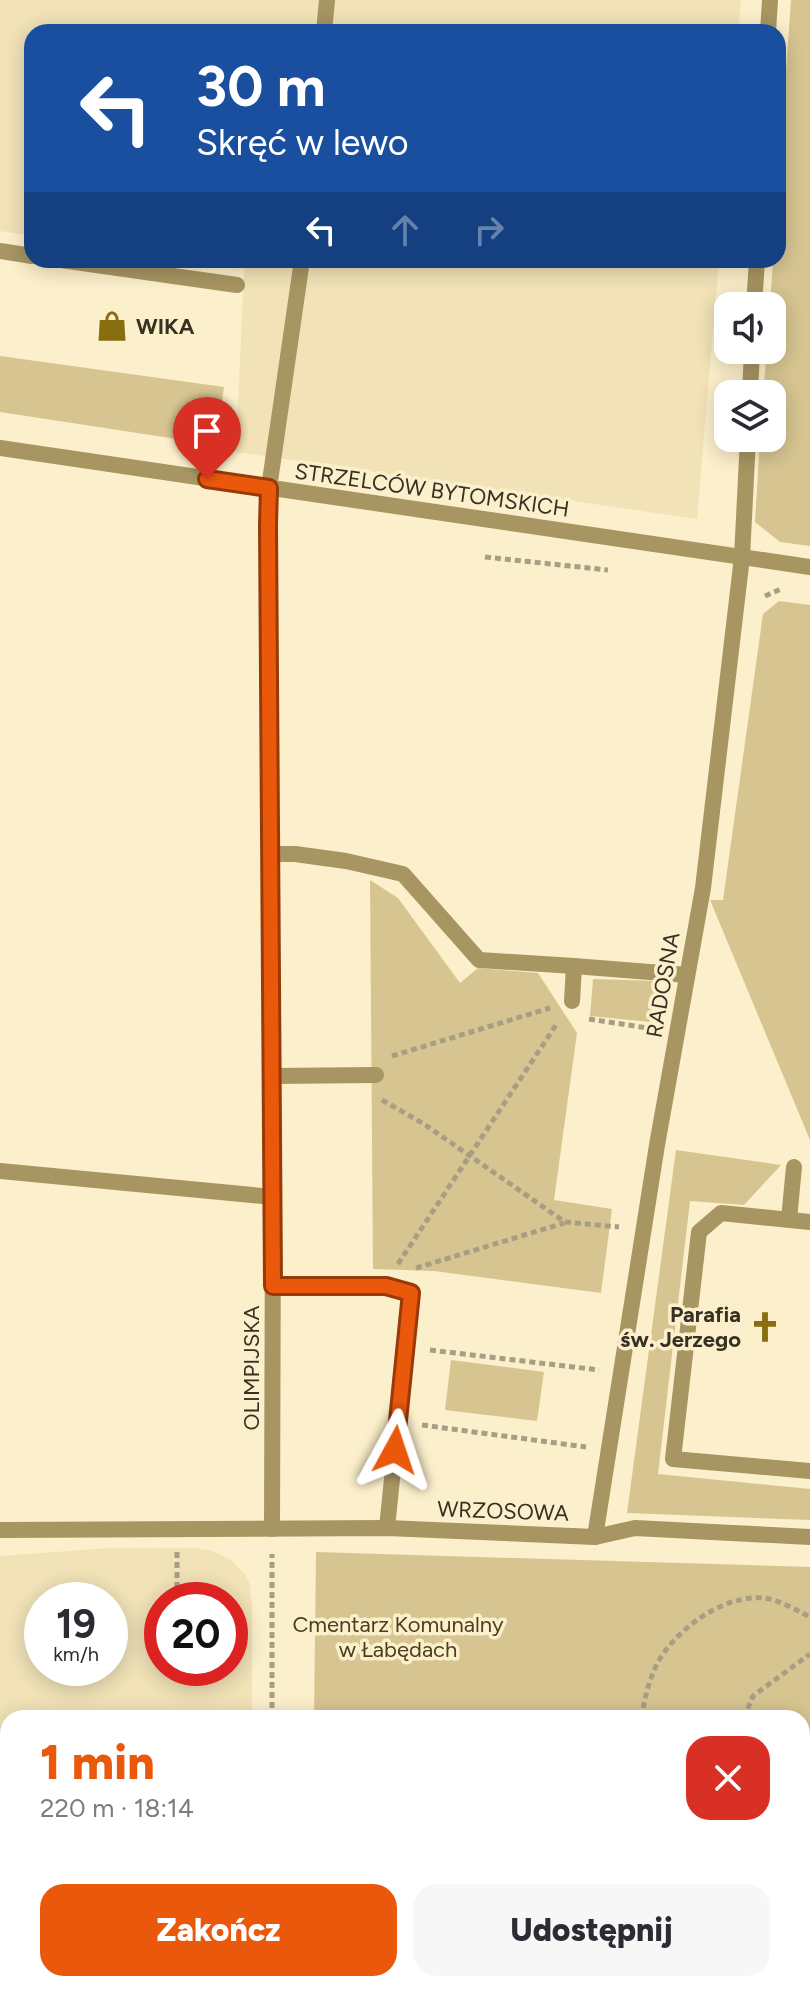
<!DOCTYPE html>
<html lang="pl">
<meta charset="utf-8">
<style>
body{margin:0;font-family:Figtree,sans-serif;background:#f7f7f7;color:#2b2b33;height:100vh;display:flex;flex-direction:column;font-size:30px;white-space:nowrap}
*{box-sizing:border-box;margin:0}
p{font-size:26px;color:#7c7c81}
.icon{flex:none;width:44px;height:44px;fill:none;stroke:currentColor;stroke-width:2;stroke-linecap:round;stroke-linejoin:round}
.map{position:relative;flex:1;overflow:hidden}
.sheet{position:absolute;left:0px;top:1710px;width:810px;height:282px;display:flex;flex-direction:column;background:#fff;border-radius:24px 24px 0 0;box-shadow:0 4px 20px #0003}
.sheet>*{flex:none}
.guide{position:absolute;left:24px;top:24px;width:762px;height:244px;border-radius:24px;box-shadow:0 4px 20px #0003;background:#1a4fa0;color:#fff;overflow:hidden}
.fabs{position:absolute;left:714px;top:292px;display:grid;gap:16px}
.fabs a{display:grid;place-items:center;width:72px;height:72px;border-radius:16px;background:#fff;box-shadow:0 4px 20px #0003;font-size:40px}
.speed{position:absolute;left:24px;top:1582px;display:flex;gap:16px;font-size:40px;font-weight:700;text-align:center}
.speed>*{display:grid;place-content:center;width:104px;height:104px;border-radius:50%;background:#fff;box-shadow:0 4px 20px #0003;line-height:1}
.speed small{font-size:20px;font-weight:400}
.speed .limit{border:12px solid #d22;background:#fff;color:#111}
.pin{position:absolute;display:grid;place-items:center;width:68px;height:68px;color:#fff;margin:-82px -34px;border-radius:50% 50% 50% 0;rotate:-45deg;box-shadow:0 0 8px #0007}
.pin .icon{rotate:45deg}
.me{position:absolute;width:88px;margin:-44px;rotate:5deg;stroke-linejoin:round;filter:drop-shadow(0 0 6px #0008)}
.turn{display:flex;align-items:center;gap:28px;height:168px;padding:0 40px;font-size:36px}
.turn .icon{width:104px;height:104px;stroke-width:2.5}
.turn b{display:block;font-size:56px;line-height:68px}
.lanes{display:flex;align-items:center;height:76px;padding:0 40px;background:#0003;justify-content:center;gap:40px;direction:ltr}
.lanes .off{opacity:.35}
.round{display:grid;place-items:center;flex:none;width:84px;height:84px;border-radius:24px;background:#f7f7f7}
.head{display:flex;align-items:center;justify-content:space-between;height:136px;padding:0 40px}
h1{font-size:48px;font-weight:800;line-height:60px;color:#ea580c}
.action{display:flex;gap:16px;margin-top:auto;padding:16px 40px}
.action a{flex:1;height:92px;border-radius:24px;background:#ea580c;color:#fff;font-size:32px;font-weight:800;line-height:92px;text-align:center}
.action a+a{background:#f7f7f7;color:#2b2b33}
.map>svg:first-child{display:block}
.built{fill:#f1e2b7;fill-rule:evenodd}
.green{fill:#d7c591}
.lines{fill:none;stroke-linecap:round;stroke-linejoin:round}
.path{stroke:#a89e84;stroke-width:5;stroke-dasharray:6 4;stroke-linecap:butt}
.service{stroke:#a79562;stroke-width:16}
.pedestrian{stroke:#a79562;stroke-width:16}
.minor{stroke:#a79562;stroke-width:16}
.tertiary{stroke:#a79562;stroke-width:16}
.route-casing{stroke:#983908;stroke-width:20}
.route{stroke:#ea580c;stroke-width:14}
.labels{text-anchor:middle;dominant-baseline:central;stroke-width:7;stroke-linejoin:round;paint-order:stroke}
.poi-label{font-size:22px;font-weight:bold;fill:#363123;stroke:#fcefcb;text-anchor:start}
.street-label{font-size:22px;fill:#363123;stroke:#fcefcb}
.park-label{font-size:22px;fill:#4b401e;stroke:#fcefcb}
</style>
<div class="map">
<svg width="810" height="1991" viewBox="0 0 810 1991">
<rect width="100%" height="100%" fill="#fcefcb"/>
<g class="built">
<polygon points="0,0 741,0 738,32 32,32 32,236 0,231"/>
<polygon points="186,260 719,260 697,519 236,452 244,269"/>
<path d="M110,1548H194L212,1551L230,1559L246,1576L250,1585L252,1606V1718H8V1984H253V1991H0V1556ZM42,1600H110V1668H42ZM162,1600H230V1668H162Z"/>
</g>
<g class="green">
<polygon points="791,0 810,0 810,546 780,542 755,522 760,438 772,438 772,394 763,394 767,350 772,350 772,306 770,306 773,260 778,260 778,185"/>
<polygon points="0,356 224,387 216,445 0,412"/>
<polygon points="779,601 810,605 810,1140 710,900 723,900 763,614"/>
<polygon points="370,880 398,898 460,983 478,968 538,973 577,1033 554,1200 612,1209 601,1293 434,1271 373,1269"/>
<polygon points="593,979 656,981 650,1022 590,1016"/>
<polygon points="676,1150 781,1165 744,1205 690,1201 658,1474 810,1489 810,1520 627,1513"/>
<polygon points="451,1360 544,1372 537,1421 445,1410"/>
<polygon points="316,1552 810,1567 810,1991 297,1991 297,1984 802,1984 802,1718 314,1718"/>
<polygon points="0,1939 8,1939 8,1984 68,1984 68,1991 0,1991"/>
<rect x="96" y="1984" width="127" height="7"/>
</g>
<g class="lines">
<g class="path">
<polyline points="485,557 608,570"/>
<polyline points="765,596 781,589"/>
<polyline points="589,1019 654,1029"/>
<polyline points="392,1056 550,1008"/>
<polyline points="382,1100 424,1124 565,1222 619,1227"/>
<polyline points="398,1264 558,1022"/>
<polyline points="416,1268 564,1223"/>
<polyline points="430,1350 599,1370"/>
<polyline points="422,1425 586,1447"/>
<polyline points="177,1552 177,1600"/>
<polyline points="272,1718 272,1554"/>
<path d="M641,1718C645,1699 648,1682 657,1664C675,1630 723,1594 764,1598C780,1600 796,1610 810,1617"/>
<polyline points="744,1718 753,1696 810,1654"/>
<polyline points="802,1881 810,1885"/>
<polyline points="777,1984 793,1991"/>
<polyline points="271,1991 271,1984"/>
<polyline points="651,1991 654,1984"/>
</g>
<g class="service">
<polyline points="324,32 327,0"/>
<polyline points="0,251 32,256"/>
<polyline points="61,260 237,285"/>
<polyline points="269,488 302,260"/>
<polyline points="270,854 295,854 346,861 403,874 479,960 574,966 572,1001"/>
<polyline points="574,966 687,975"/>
<polyline points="272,1076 376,1075"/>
<polyline points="0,1171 273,1197"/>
<polyline points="273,1286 386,1286 411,1293 387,1528"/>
<polyline points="0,1742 8,1742"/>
</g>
<g class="pedestrian">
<polyline points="789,1219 794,1167"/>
<polyline points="810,1222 721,1213 699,1232 673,1459 810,1471"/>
</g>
<g class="minor">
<polyline points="768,32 770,0"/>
<polyline points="754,306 757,260"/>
<polyline points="750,394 752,350"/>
<polyline points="269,488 268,525 273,1206 272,1529"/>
<polyline points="0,1530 387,1528 595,1537 635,1528 810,1537"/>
<polyline points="595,1537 657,1145 703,888 742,557 748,438"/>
</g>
<polyline class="tertiary" points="0,448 810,567"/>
</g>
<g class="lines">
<defs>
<polyline id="route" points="207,479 269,488 268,525 273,1286 386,1286 411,1293 395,1450"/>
</defs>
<use href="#route" class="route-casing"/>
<use href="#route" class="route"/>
</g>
<defs>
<symbol id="shop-bare" viewBox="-9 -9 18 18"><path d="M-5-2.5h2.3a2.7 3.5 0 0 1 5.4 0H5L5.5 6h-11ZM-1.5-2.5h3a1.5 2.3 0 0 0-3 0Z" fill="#896e0f" stroke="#fcefcb" stroke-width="2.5" paint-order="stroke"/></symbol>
<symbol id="church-bare" viewBox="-9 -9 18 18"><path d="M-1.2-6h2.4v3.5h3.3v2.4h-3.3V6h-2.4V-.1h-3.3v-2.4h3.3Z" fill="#896e0f" stroke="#fcefcb" stroke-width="2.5" paint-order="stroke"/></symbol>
</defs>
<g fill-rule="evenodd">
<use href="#shop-bare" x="90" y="304" width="44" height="44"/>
<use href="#church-bare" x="743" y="1305" width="44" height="44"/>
</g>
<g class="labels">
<g class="poi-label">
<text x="136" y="326">WIKA</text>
<text x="741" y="1314" text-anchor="end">Parafia<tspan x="741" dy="25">św. Jerzego</tspan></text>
</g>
<g class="street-label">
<text transform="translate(432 490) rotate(8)">STRZELCÓW BYTOMSKICH</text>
<text transform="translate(663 985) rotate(-80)">RADOSNA</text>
<text transform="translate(251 1368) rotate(-90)">OLIMPIJSKA</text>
<text transform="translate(503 1511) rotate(2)">WRZOSOWA</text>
</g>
<g class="park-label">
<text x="398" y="1624">Cmentarz Komunalny<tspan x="398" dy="25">w Łabędach</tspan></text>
</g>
</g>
</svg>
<div class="fabs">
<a><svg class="icon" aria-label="sound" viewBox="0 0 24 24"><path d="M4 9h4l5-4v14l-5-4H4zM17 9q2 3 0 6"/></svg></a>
<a><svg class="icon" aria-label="layers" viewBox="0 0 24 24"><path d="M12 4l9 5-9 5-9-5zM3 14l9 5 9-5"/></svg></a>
</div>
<div class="speed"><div>19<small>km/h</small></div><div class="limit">20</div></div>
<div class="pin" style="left:207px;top:479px;background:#d93025"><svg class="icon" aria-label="arrive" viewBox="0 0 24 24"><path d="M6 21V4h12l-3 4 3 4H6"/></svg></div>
<svg class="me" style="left:395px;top:1450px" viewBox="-20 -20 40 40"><path d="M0-17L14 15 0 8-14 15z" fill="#ea580c" stroke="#fff" stroke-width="4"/></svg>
<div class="guide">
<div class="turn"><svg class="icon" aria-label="left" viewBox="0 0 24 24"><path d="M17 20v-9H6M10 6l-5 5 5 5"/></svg><div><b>30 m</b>Skręć w lewo</div></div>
<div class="lanes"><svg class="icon" aria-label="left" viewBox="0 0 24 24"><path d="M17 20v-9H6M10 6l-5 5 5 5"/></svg><svg class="icon off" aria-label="ahead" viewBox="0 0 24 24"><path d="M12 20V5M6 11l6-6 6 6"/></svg><svg class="icon off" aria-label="right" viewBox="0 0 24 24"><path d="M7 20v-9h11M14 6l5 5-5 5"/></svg></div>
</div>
<section class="sheet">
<div class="head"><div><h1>1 min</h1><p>220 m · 18:14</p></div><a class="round" style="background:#d93025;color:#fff"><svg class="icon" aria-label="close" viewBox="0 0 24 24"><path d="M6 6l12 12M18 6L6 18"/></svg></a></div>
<div class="action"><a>Zakończ</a><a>Udostępnij</a></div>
</section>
</div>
